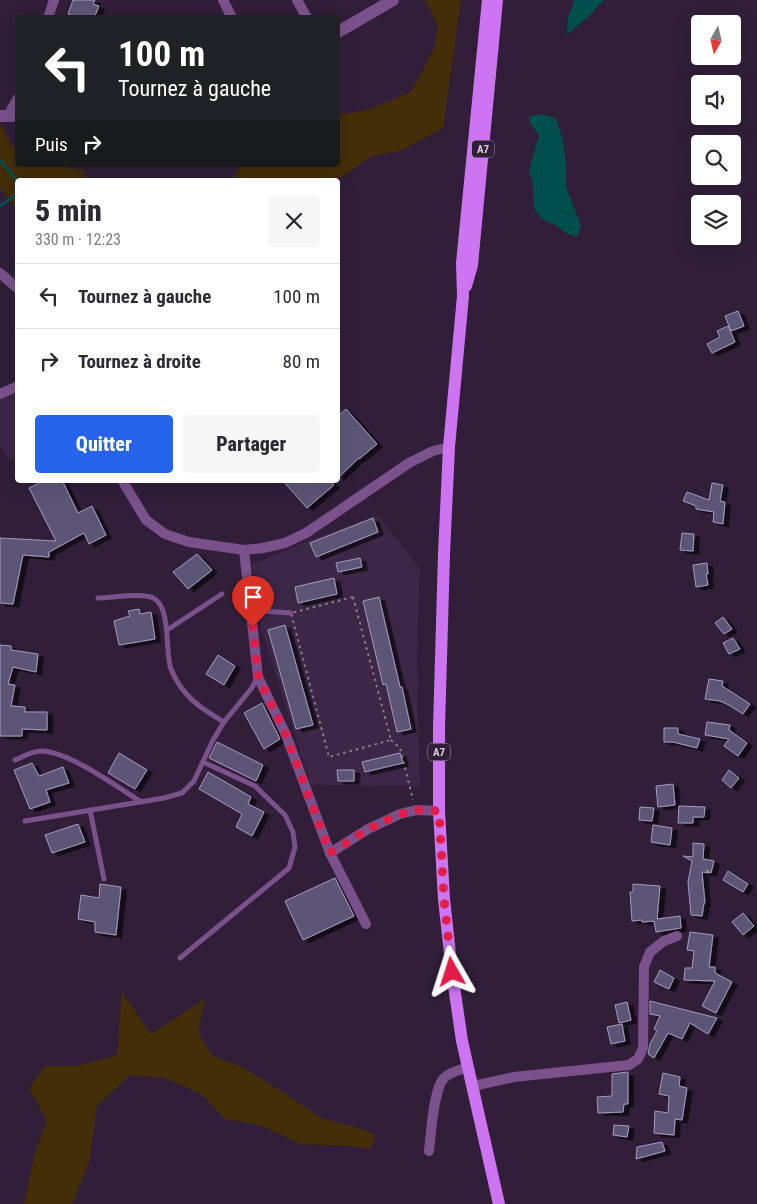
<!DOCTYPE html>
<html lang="fr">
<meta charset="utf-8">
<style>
body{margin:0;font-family:"Roboto Condensed",sans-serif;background:#f7f7f7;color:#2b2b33;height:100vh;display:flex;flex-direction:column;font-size:19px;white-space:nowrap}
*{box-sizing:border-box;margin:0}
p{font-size:16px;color:#7c7c81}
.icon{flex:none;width:28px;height:28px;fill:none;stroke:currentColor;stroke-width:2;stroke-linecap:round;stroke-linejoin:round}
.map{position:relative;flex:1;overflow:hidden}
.sheet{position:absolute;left:15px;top:178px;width:325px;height:305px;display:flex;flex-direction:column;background:#fff;border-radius:5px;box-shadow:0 5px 20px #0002}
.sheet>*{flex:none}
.banner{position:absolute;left:15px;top:15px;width:325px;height:152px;border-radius:5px;box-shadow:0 5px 20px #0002;background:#202124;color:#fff;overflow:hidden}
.needle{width:32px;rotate:188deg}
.tools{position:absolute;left:691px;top:15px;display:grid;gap:10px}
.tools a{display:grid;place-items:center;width:50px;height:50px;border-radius:5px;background:#fff;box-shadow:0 5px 20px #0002;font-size:25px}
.pin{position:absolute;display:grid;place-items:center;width:42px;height:42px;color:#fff;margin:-51px -21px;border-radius:50% 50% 50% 0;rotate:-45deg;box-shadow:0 0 5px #0007}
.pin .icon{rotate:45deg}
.me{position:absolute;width:55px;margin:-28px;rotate:354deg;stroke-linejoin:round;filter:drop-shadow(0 0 4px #0008)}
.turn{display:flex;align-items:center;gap:18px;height:105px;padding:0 20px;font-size:22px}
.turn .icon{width:65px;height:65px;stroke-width:2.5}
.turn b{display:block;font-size:35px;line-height:42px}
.then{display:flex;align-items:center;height:48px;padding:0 20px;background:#0003;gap:10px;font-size:19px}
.round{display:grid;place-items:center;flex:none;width:52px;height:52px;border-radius:5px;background:#f7f7f7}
.head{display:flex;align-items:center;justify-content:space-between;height:85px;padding:0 20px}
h1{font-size:30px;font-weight:800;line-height:38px}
.primary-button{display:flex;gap:10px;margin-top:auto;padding:10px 20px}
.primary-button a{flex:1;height:58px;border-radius:5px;background:#2563eb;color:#fff;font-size:20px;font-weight:800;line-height:58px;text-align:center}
.primary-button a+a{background:#f7f7f7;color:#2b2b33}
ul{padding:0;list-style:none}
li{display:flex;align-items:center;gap:15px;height:65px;padding:0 20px;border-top:1px solid #e1e1e2}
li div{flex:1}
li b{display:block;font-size:19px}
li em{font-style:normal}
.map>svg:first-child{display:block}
.built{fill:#3d2747}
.green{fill:#442e08}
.water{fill:#004f4f}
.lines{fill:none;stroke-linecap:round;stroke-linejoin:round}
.stream{stroke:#004f4f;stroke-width:3}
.building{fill:#5d5576;stroke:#a49bc0;filter:url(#shadow)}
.path{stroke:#8b7d92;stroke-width:2;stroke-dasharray:2.5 4;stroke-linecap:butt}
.service{stroke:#7a518b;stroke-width:5}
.minor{stroke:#7a518b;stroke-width:10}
.tertiary{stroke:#7a518b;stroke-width:12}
.primary{stroke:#cd75f1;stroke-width:12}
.route{stroke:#e11d48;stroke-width:9;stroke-dasharray:0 16.2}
.labels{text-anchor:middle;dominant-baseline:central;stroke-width:5;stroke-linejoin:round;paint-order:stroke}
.shield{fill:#311f39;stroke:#a79aae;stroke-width:1}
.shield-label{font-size:11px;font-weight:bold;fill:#dacfe0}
</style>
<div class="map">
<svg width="757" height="1204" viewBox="0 0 757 1204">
<defs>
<filter id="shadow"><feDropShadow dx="5.5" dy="3" stdDeviation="0" flood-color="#0009"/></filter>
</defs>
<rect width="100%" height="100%" fill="#311f39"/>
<g class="built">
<polygon points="17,391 17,457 9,460 0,445 0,399"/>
<polygon points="378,515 420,569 417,657 420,786 311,785 261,628 252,564 308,541"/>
</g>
<g class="green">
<polygon points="425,0 461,0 443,128 402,150 370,157 342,177 319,180 233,180 241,165 338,165 338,115 368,110 411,92 434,49 438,25"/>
<polygon points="0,123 12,146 17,149 18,165 54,165 83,170 86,180 18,180 17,210 0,188"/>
<polygon points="122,992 151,1034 205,999 198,1032 212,1056 242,1067 284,1093 321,1118 366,1130 375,1136 370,1149 349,1146 301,1144 260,1125 225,1119 202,1094 165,1078 130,1075 97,1106 89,1162 72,1204 24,1204 35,1153 47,1120 29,1089 45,1066 77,1066 117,1055"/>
</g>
<g class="water">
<polygon points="575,0 604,0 588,17 567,35 568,17"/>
<polygon points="540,114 556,118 562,138 566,164 566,187 581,226 577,237 566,233 555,225 541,218 534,208 533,185 529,170 539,135 531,125 529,117"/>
</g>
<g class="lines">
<g class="stream">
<polyline points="0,161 18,181"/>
<polyline points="0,206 18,193"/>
</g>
</g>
<g class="building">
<polygon points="73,0 95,0 93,4 99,6 94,18 78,18 68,14"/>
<polygon points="738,311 744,326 731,331 725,316"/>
<polygon points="728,326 735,342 712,353 707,344 720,337 717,331"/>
<polygon points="346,409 377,444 359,459 359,458 338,478 338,416"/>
<polygon points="45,480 62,480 78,513 92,506 106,535 89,544 84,533 49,552 49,557 23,555 13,604 0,603 0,538 56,541 29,488"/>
<polygon points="282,480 329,480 334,485 307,508"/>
<polygon points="712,483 723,485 720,501 725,502 723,524 713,522 714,512 696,509 696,506 683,501 687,492 709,500"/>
<polygon points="373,518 378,532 316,557 310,543"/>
<polygon points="682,533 694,534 693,551 680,550"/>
<polygon points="197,554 212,570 188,589 173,572"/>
<polygon points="360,558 362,567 338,572 336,563"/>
<polygon points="707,563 708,574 706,574 708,585 696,587 693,565"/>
<polygon points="334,578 337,594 298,603 295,587"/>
<polygon points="379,597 400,687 402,687 411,729 397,732 386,684 383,685 363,601"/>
<polygon points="139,609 140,614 151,612 155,639 119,645 114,621 130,616 128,611"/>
<polygon points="723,617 732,629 724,634 715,623"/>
<polygon points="285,625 313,725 296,729 268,630"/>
<polygon points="733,638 740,649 729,654 723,643"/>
<polygon points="0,645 11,646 11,650 38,654 36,672 13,667 8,684 15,685 11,706 25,707 25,712 47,712 47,730 22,729 22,736 0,736"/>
<polygon points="218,655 235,666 224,685 206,674"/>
<polygon points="709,679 723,681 722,686 750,704 743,714 729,705 720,701 705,699"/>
<polygon points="262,703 280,739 264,749 244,713"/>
<polygon points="707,722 730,725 729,730 747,743 738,756 724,746 729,739 705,735"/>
<polygon points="664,728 678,728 678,734 700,739 697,748 673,742 664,742"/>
<polygon points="217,742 263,765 256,781 209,758"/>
<polygon points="119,753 147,770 135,789 108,773"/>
<polygon points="400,753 403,763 365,772 362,762"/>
<polygon points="32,763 39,776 63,767 69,783 46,790 50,802 30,809 14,770"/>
<polygon points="337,770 354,770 354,781 338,781"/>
<polygon points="729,770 739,778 731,788 722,780"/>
<polygon points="208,772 251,797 248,804 264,812 252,836 236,827 242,814 199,789"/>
<polygon points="673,784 675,805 658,807 656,786"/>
<polygon points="679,806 705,807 704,817 693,817 693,823 678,823"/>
<polygon points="640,807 654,808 652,821 639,820"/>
<polygon points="78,824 85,842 52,853 45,835"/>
<polygon points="653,825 672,828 670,845 651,842"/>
<polygon points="693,843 704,844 703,859 714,861 711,873 706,870 709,873 702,872 705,903 704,903 702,916 691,915 688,882 692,861 683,856 693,857"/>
<polygon points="728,871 748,884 743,892 723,880"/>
<polygon points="335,878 354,916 303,940 285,901"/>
<polygon points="100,884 121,887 116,935 95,932 95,922 78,919 81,895 99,898"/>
<polygon points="633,884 660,886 657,919 680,916 681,928 656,932 654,921 642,922 642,920 632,921 630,892 633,892"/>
<polygon points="743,913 754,926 743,935 732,922"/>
<polygon points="690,932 713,935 709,967 715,967 715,973 732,982 716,1013 702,1006 715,981 684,980 685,968 692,968 694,951 687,950"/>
<polygon points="660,970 674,978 669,989 654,982"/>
<polygon points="650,1001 717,1018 708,1034 690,1023 682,1039 668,1033 654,1058 648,1054 650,1044 657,1031 654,1029 660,1016 650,1014"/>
<polygon points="627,1002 631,1020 619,1023 615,1005"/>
<polygon points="622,1024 625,1041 611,1044 607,1027"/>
<polygon points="628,1072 628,1104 624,1104 623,1112 598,1113 597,1097 612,1096 612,1074"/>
<polygon points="663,1073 680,1077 679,1086 687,1088 682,1120 675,1119 674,1135 654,1133 655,1111 668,1113 669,1097 669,1096 659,1094"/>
<polygon points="614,1125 629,1126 627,1137 613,1135"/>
<polygon points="662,1142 665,1151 636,1159 637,1147"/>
</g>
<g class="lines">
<g class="path">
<polygon points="353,597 391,740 329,757 291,613"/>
<polyline points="391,740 400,748 413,800"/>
</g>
<g class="service">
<path d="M98,598C111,598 145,592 155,599C171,609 165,654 171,669C182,696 200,708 224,722"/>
<polyline points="251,610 291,613"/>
<polyline points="167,630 222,594"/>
<path d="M15,760C22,757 32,751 41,751C66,750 118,787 141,802"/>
<polyline points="90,810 104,879"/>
<polyline points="25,821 164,798 182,793 194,781 213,740 224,722 251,689 258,677"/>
<polyline points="180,958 289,868 295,847 293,832 285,815 255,786 203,762"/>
</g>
<g class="minor">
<polyline points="223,0 232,18"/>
<polyline points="297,0 307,18"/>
<polyline points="48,18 54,0"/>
<polyline points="8,116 18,98"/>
<polyline points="0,273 18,289"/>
<polyline points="0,394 18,386"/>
<polyline points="122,480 146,520 165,534 189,542 244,550 263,548 285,543 306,533 409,463 433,451 449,447"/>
<polyline points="244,550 258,677 286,735 330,853 366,924"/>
<polyline points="330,853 368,829 400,814 416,810 439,811"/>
<polyline points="473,1086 514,1077 629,1065 638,1059 643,1048 644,967 650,952 664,941 677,936"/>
<path d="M429,1151C431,1135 433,1090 444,1078C450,1072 460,1070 468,1067"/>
</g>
<g class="tertiary">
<polyline points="338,32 393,0"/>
<polyline points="0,116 18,116"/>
</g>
<g class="primary">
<polyline points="488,0 462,263 463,296 449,447 444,554 439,728 439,811 444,899 452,972 462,1041 499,1204"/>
<polyline points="466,286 472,265 497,0"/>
</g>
</g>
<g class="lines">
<polyline class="route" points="253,627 258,677 286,735 330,853 368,829 400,814 416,810 439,811 444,899 452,972"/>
</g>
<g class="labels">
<g class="shield">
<rect x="472" y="140.5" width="22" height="17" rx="4"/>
<rect x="428" y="743.5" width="22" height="17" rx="4"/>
</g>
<g class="shield-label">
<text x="483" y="149">A7</text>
<text x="439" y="752">A7</text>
</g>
</g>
</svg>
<div class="tools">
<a><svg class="needle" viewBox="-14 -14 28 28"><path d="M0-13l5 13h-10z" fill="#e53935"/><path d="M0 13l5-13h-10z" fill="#7c7c81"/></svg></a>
<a><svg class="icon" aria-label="sound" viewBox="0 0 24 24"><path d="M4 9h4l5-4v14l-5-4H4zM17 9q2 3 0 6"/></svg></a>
<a><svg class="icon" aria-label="search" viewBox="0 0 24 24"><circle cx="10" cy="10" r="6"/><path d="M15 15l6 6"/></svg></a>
<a><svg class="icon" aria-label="layers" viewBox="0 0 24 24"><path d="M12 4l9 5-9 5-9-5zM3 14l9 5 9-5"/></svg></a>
</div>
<div class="pin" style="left:253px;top:627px;background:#d93025"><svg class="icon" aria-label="arrive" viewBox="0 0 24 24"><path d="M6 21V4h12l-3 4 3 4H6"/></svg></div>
<svg class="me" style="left:452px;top:972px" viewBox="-20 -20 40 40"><path d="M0-17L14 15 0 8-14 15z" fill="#e11d48" stroke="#fff" stroke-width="4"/></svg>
<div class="banner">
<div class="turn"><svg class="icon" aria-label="left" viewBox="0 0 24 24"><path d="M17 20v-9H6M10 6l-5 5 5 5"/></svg><div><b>100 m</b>Tournez à gauche</div></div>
<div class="then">Puis<svg class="icon" aria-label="right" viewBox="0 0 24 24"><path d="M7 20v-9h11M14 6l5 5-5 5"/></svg></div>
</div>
<section class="sheet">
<div class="head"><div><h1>5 min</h1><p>330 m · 12:23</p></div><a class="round"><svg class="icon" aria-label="close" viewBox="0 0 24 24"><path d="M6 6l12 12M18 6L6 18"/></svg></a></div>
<ul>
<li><svg class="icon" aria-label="left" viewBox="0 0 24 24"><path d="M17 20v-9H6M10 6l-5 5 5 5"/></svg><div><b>Tournez à gauche</b></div><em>100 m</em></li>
<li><svg class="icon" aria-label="right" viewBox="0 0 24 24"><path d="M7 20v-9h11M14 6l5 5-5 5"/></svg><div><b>Tournez à droite</b></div><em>80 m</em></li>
</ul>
<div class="primary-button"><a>Quitter</a><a>Partager</a></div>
</section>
</div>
